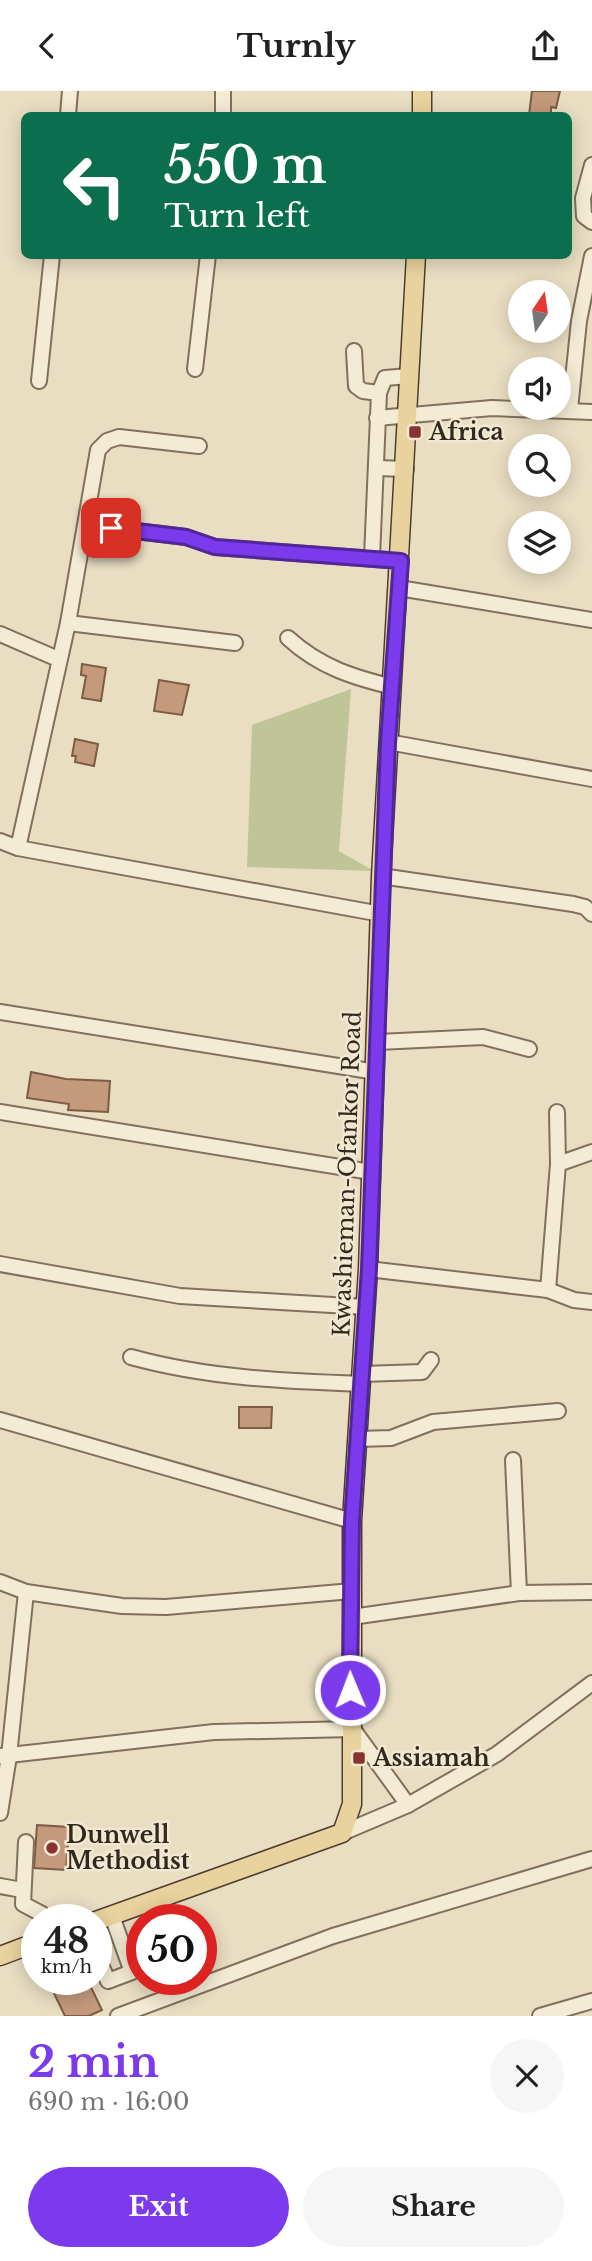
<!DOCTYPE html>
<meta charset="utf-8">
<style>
body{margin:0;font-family:"Libre Baskerville",serif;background:#f6f6f6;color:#222;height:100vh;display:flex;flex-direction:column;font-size:26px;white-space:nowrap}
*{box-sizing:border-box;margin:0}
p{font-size:23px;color:#767676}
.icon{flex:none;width:38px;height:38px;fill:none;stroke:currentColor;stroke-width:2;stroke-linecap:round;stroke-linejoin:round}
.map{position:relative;height:1925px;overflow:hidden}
.details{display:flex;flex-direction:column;background:#fff;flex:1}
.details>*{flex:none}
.hud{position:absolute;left:21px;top:21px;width:551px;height:147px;border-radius:10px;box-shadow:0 4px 18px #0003;background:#0b6e4f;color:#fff;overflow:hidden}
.needle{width:46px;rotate:13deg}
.tools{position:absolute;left:508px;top:189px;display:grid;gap:14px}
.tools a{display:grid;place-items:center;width:63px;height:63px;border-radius:50%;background:#fff;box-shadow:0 4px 18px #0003;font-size:35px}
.speed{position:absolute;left:21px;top:1813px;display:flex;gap:14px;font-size:35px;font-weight:700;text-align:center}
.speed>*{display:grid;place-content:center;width:91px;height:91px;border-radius:50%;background:#fff;box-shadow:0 4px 18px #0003;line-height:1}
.speed small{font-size:18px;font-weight:400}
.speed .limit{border:10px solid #d22;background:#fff;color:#111}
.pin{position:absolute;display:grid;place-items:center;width:60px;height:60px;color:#fff;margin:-30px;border-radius:14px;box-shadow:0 4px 10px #0006}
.me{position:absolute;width:77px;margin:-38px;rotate:359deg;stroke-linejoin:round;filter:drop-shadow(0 0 5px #0008)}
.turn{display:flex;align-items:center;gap:24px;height:147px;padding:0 28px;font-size:32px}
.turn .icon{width:91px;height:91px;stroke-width:2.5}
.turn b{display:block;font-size:49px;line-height:60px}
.round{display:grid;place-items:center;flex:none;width:74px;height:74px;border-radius:37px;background:#f6f6f6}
.headline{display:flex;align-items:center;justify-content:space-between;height:119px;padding:0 28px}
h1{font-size:42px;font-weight:800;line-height:52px;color:#7c3aed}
.button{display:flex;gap:14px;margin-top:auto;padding:14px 28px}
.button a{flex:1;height:80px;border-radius:42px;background:#7c3aed;color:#fff;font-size:28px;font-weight:800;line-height:80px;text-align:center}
.button a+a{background:#f6f6f6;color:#222}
header{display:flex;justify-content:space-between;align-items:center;height:91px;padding:0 28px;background:#fff;font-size:32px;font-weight:800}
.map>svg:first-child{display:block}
.green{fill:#bfc598}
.building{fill:#c39a7c;stroke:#7d5b44;stroke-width:2}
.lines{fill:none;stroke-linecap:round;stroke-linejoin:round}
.minor-casing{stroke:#81705b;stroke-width:18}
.major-casing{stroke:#4f3e2f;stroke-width:21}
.minor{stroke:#f4ebd4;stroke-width:14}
.major{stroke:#e8d29d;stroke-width:18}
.route-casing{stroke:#51269a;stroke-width:18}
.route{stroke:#7c3aed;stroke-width:12}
.poi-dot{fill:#893232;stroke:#f1e8d1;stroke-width:2.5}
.labels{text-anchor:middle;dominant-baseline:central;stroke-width:5;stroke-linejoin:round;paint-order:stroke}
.poi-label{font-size:23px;font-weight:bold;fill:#32281e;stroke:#f1e8d1;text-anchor:start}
.street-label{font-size:23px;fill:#32281e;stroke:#f1e8d1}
</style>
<header><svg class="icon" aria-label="back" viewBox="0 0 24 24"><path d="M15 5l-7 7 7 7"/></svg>Turnly<svg class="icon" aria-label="share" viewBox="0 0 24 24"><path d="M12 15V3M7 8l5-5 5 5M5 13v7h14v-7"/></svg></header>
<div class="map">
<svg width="592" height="1925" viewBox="0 0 592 1925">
<rect width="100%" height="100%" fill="#e9dec2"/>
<polygon class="green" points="351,598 339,760 374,780 247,776 252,634"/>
<g class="building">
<polygon points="532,0 560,0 556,17 551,16 551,24 529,24"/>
<polygon points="82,573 106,577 101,610 82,607 86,585 81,584"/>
<polygon points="159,589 189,594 182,624 154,620"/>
<polygon points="75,648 98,653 94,675 75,671 76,665 72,665"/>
<polygon points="31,981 66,988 110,990 108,1021 68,1019 69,1013 27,1007"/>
<polygon points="239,1316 272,1316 271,1337 239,1337"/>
<polygon points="37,1734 69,1736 66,1779 34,1777"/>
<polygon points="47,1888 87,1888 102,1919 89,1925 65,1925"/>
</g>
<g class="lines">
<defs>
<g id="minor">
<polyline points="68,24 70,0"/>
<polyline points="223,24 223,0"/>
<polyline points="592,74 583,107 584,125 592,131"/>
<polyline points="354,260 356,295 363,300 379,302"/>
<polyline points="195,278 208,164"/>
<polyline points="39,290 52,164"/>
<polyline points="570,318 579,230 592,165"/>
<polyline points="377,327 492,317 592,321"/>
<polyline points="377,377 406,378"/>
<polyline points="86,434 186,446 215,456 401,470"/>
<polyline points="372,466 379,302 385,287 409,285"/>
<polyline points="399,497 592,529"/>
<polyline points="68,532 235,552"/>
<polyline points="0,543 58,568"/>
<path d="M288,547C320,576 352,586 393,596"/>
<polyline points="388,651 592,688"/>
<polyline points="0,750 18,757 381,823"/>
<polyline points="18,757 68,532 98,359 107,350 119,346 199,355"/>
<polyline points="381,785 573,813 585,816 592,823"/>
<polyline points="0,921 376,981"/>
<polyline points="378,951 483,946 529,958"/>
<polyline points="0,1021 371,1081"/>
<polyline points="558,1073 592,1061"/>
<polyline points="0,1173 180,1205 366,1216"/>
<polyline points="368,1178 548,1199 574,1209 592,1211"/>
<polyline points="548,1199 558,1073 557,1021"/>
<path d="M131,1266C207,1287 283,1290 362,1293"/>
<polyline points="362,1283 422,1281 431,1269"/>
<polyline points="0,1329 352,1430"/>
<polyline points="358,1348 391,1347 433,1331 558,1320"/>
<polyline points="513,1369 519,1502"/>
<polyline points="0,1491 26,1501 122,1515 166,1516 352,1500"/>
<polyline points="352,1526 519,1502 592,1501"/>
<polyline points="0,1665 214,1641 353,1638 408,1714"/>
<polyline points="0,1722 9,1665 26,1501"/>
<polyline points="342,1742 408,1714 497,1663 592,1592"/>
<polyline points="26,1751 23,1813 42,1823 43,1829"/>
<polyline points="0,1795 22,1799"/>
<polyline points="96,1862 108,1890 132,1881 112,1825"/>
<polyline points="118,1925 333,1845 592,1768"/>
<polyline points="540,1925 592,1910"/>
</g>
<g id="major">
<polyline points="422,24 422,0"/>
<polyline points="96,1830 342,1742 352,1713 352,1430 368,1178 381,785 416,164"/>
<polyline points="0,1865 37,1851"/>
</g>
</defs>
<use href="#minor" class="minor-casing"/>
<use href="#major" class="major-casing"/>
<use href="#minor" class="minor"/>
<use href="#major" class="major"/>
</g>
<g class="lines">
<defs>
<polyline id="route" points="111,437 186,446 215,456 401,470 388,651 369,1178 352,1430 350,1599"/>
</defs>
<use href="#route" class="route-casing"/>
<use href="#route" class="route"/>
</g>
<g class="poi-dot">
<rect x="408" y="334" width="14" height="14" rx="3.5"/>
<rect x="352" y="1660" width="14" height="14" rx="3.5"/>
<circle cx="52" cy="1757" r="7"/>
</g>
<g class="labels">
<g class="poi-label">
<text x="429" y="341">Africa</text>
<text x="373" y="1667">Assiamah</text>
<text x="66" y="1744">Dunwell<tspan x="66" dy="26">Methodist</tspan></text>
</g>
<g class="street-label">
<text transform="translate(347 1083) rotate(-88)">Kwashieman-Ofankor Road</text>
</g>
</g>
</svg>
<div class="tools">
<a><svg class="needle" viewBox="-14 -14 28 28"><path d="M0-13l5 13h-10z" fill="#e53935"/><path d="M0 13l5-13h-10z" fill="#767676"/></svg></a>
<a><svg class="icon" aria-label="sound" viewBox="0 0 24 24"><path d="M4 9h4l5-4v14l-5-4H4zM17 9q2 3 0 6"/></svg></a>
<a><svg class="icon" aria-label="search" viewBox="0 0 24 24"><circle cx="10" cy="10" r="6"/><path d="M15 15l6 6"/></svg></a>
<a><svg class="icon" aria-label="layers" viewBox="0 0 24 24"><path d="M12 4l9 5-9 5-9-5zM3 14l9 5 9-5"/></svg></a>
</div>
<div class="speed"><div>48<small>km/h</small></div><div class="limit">50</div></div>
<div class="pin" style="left:111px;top:437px;background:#d93025"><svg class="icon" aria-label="arrive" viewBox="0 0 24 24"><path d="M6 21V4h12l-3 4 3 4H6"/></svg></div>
<svg class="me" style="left:350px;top:1599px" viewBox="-20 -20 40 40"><circle r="17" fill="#7c3aed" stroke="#fff" stroke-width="3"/><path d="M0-11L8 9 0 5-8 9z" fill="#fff"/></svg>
<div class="hud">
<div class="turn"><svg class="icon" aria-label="left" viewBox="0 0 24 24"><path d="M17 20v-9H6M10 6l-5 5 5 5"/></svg><div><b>550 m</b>Turn left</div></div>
</div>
</div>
<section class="details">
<div class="headline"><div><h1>2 min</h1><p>690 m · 16:00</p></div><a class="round"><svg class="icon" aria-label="close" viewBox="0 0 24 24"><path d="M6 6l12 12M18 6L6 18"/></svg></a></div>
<div class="button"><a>Exit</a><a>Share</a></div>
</section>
